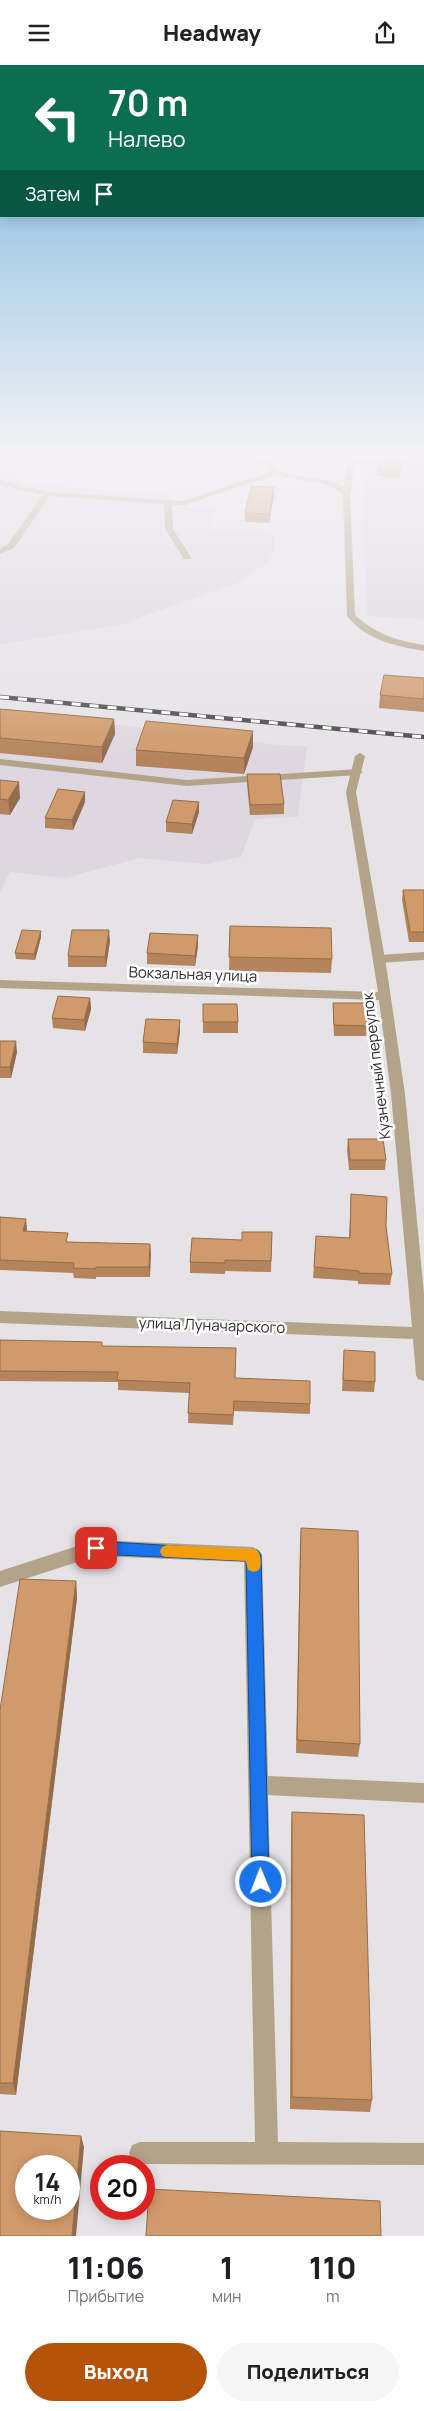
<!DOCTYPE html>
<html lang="ru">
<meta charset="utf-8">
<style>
body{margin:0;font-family:Manrope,sans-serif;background:#f6f6f6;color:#202124;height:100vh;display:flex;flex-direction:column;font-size:19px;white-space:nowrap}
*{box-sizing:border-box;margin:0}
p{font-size:16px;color:#757577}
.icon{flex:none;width:28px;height:28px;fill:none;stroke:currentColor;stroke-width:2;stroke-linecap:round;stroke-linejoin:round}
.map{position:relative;height:2171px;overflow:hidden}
.drawer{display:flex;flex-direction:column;background:#fff;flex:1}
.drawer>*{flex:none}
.guide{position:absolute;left:0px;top:0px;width:425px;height:152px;box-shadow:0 2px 12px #0003;background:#0b6e4f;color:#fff;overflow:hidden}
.speed{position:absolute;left:15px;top:2090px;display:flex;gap:10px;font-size:25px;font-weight:700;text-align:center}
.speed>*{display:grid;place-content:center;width:65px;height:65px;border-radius:50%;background:#fff;box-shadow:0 2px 12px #0003;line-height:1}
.speed small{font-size:12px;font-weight:400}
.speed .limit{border:8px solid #d22;background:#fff;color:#111}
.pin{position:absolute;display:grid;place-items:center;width:42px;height:42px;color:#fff;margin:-21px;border-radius:10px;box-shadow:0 2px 8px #0006}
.me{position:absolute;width:55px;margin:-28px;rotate:359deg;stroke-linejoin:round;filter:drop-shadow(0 0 4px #0008)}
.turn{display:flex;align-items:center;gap:18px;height:105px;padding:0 25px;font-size:22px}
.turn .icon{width:65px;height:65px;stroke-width:2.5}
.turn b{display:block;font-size:35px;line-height:42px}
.then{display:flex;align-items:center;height:48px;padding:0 25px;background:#0003;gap:10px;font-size:19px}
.eta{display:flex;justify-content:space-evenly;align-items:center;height:85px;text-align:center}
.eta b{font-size:30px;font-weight:800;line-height:35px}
.button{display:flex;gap:10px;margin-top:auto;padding:10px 25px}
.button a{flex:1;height:58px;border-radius:30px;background:#b45309;color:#fff;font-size:20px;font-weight:800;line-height:58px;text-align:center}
.button a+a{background:#f6f6f6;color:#202124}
header{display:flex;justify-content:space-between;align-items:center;height:65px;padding:0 25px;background:#fff;font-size:22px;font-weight:800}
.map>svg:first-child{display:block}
.built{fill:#ded7e1}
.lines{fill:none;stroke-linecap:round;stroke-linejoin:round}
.service{fill:#b3a389;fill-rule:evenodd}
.minor{fill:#b3a389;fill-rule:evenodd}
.tertiary{fill:#b3a389;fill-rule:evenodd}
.rail-casing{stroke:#484748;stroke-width:4.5}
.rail{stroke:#fff;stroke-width:3;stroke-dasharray:9;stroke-linecap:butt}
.wall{fill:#b4845c}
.shaded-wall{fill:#926c4b}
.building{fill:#d19a6b;stroke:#926c4b;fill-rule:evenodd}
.route{fill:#1a73e8;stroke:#114b97}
.slow{fill:#f59e0b}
.labels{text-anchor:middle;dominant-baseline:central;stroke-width:5;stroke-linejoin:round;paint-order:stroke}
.street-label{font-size:15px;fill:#2e2d2e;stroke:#fff}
</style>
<header><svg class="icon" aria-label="menu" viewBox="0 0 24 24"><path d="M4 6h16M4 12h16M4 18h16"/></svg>Headway<svg class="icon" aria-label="share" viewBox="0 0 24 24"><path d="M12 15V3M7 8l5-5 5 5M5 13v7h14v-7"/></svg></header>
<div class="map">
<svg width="424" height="2171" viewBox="0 0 424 2171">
<rect width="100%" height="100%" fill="#e6e3e7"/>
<g class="built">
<polygon points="366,391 424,391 424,555 367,551 362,429"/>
<polygon points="0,395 28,403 16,417 172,430 178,443 216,444 207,466 274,469 274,487 266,499 237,518 120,560 0,580"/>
<polygon points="0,645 278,680 307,681 298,752 255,754 241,792 205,799 139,793 66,813 10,807 0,827"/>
</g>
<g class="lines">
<g class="service">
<polygon points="347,394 424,398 424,402 350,398 347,398"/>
<polygon points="274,406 281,408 185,440 172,440 173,464 191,492 190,494 184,494 165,464 164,439 50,431 14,483 0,489 0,484 8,479 43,430 0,420 0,415 48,427 182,436"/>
<polygon points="0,694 187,715 358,704 363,707 358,710 187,721 0,700"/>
<polygon points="424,887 424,895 379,898 373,894 379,890"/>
<polygon points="96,1475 253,1482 259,1485 262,1490 268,1711 424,1718 424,1738 268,1730 278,2077 424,2078 424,2100 140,2099 132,2096 129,2088 132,2080 140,2077 255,2077 244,1497 96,1491 0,1522 0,1506"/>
</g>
<g class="minor">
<polygon points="347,391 355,391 351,429 347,431 343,429"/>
<polygon points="360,688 365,691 356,727 387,906 405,1029 424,1229 424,1316 418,1314 416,1310 413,1274 0,1258 0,1246 412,1262 391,1029 379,935 0,923 0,915 378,927 346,727 355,691"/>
</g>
<path class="tertiary" d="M251,391C263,390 274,403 286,408C308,415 332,410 350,427L355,550C376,569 397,576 424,580V586C395,581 366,575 347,551L343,430C320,407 280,425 251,391Z"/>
<defs>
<polyline id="rail" points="0,632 424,672"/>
</defs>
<use href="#rail" class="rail-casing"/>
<use href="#rail" class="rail"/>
</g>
<g class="wall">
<polygon points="383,391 402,391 400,413 377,411 377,403 383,393"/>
<polygon points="274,422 274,430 269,458 245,457 245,448"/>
<polygon points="424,613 424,647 379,643 380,630"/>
<polygon points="0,644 114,654 115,669 102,698 0,688"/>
<polygon points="253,666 253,682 244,709 136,701 136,685"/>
<polygon points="247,709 284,739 284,749 250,750 247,719"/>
<polygon points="0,715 20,733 10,750 0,749"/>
<polygon points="85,727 85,737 73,765 45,763 45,753"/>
<polygon points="199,737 199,747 192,769 166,767 166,757"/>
<polygon points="403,825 424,825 424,877 409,877 402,835"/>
<polygon points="230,861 332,894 331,908 229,906"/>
<polygon points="41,866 41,872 35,895 16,894 15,888"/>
<polygon points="198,870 198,881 195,901 147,899 147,888"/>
<polygon points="110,876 106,902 68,902 68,891"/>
<polygon points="90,933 91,944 85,966 53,963 52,953"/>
<polygon points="333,938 367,961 366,971 334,971 333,949"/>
<polygon points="203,939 238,957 238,968 203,968"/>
<polygon points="180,966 177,989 143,988 143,977"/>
<polygon points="0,976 17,987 11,1013 0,1013"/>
<polygon points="348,1074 386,1095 385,1105 349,1105 347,1085"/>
<polygon points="351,1129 386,1161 392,1209 390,1220 358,1219 358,1216 313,1213 316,1171 349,1173"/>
<polygon points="0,1152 27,1164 26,1166 69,1177 150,1179 150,1212 96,1212 96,1214 74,1213 73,1208 0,1205"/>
<polygon points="272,1167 271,1207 225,1206 225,1209 190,1208 190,1197 242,1175"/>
<polygon points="0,1275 102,1281 235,1313 310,1339 310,1349 234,1346 233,1360 188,1358 189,1328 118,1325 118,1317 0,1316"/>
<polygon points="344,1285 375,1317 374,1327 342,1326"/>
<polygon points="301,1463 360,1679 358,1692 296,1688 300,1477"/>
<polygon points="76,1516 77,1533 16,2030 0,2029 0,1645"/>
<polygon points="292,1747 372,2035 370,2047 290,2044 291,1762"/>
</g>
<g class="shaded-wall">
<polygon points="274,422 274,430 269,458 269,449"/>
<polygon points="114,654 115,669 102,698 102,682"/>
<polygon points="253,666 253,682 244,709 244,693"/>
<polygon points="19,717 20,733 10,750 8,735"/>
<polygon points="85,727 85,737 73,765 72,755"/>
<polygon points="199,737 199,747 192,769 192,759"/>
<polygon points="109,865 110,876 106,902 105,892"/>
<polygon points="41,866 41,872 35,895 34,889"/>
<polygon points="198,870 198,881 195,901 195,891"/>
<polygon points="90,933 91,944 85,966 84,955"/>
<polygon points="180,955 180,966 177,989 177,979"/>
<polygon points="16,976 17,987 11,1013 10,1002"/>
<polygon points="26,1154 27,1164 24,1176 23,1166"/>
<polygon points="150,1179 151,1189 150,1212 149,1202"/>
<polygon points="76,1516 77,1533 16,2030 13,2018"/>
<polygon points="81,2071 84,2082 76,2171 72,2171"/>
</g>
<g class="building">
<polygon points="381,393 401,394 400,404 377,403"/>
<polygon points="251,421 274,422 269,449 245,448"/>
<polygon points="384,610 424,613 424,634 380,630"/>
<polygon points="0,644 114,654 102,682 0,673"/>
<polygon points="146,656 253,666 244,693 136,685"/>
<polygon points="247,709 280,709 284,739 250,740"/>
<polygon points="0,715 19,717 8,735 0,734"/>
<polygon points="58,724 85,727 72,755 45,753"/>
<polygon points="173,735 199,737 192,759 166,757"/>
<polygon points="403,825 424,825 424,867 410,867"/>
<polygon points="230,861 331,863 332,894 229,892"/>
<polygon points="22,865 41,866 34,889 15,888"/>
<polygon points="72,865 109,865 105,892 68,891"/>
<polygon points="150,868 198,870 195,891 147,888"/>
<polygon points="58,931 90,933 84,955 52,953"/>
<polygon points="333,938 366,938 367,961 334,960"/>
<polygon points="203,939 237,939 238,957 203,957"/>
<polygon points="146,954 180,955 177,979 143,977"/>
<polygon points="0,976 16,976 10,1002 0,1002"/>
<polygon points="348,1074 383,1074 386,1095 350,1095"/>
<polygon points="351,1129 387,1132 386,1161 392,1209 359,1208 359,1206 314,1202 316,1171 350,1173"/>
<polygon points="0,1152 26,1154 23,1166 68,1168 66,1177 150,1179 149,1202 96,1202 95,1204 73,1203 74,1198 0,1195"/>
<polygon points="242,1167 272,1167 271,1196 225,1195 225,1198 190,1197 192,1173 242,1175"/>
<polygon points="0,1275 102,1277 102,1281 236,1283 235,1313 310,1316 310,1339 234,1336 233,1350 188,1348 190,1318 117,1315 118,1307 0,1306"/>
<polygon points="344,1285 375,1287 375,1317 343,1315"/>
<polygon points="301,1463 358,1466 360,1679 297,1675"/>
<polygon points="20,1514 76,1516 13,2018 0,2018 0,1645"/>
<polygon points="292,1747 364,1750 372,2035 292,2032"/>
<path d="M0,2066L81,2071L72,2171H0ZM26,2101H69V2144H26Z"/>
<polygon points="149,2124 380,2136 381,2171 146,2171"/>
</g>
<linearGradient id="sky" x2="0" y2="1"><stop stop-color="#71b2de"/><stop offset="0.56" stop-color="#f4f2f4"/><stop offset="1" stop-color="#f4f2f4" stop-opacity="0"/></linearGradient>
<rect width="424" height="695" fill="url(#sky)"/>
<polygon class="route" points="96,1476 258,1486 261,1490 269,1817 267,1823 261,1825 255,1823 252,1817 246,1496 96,1489 91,1487 89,1483 91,1478"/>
<path class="slow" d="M167,1480L253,1484L258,1486C261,1492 262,1499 259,1505L254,1507L248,1505L246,1496L167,1492L162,1491L160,1486L162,1482Z"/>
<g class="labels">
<g class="street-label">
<text transform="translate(193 909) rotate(2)">Вокзальная улица</text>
<text transform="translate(376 1001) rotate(-97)">Кузнечный переулок</text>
<text transform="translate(212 1260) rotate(2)">улица Луначарского</text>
</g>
</g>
</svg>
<div class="speed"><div>14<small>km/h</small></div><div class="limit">20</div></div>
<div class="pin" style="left:96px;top:1483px;background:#d93025"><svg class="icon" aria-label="arrive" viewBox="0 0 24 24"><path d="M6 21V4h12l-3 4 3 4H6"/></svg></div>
<svg class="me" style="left:261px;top:1817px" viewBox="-20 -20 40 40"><circle r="17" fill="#1a73e8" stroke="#fff" stroke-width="3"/><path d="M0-11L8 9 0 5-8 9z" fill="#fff"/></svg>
<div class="guide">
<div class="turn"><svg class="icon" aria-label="left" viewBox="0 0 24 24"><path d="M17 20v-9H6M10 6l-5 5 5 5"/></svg><div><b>70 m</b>Налево</div></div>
<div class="then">Затем<svg class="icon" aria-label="arrive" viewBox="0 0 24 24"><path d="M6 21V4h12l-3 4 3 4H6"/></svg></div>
</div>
</div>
<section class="drawer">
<div class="eta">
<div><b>11:06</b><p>Прибытие</p></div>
<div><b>1</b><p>мин</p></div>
<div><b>110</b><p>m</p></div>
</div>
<div class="button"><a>Выход</a><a>Поделиться</a></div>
</section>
